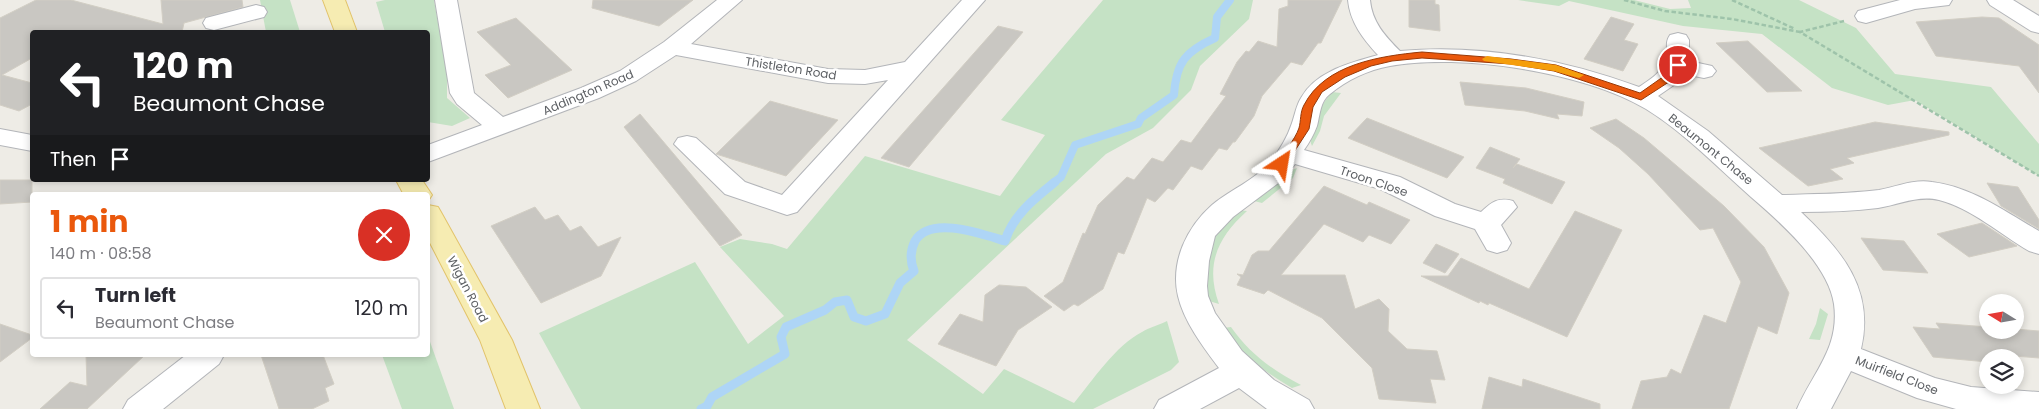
<!DOCTYPE html>
<meta charset="utf-8">
<style>
body{margin:0;font-family:Poppins,sans-serif;background:#f2f2f3;color:#2b2b33;height:100vh;display:flex;flex-direction:column;font-size:19px;white-space:nowrap}
*{box-sizing:border-box;margin:0}
p{font-size:16px;color:#7c7c81}
.icon{flex:none;width:28px;height:28px;fill:none;stroke:currentColor;stroke-width:2;stroke-linecap:round;stroke-linejoin:round}
.map{position:relative;flex:1;overflow:hidden}
.panel{position:absolute;left:30px;top:192px;width:400px;height:165px;display:flex;flex-direction:column;background:#fff;border-radius:5px;box-shadow:0 2px 8px #0003}
.panel>*{flex:none}
.top-card{position:absolute;left:30px;top:30px;width:400px;height:152px;border-radius:5px;box-shadow:0 2px 8px #0003;background:#202124;color:#fff;overflow:hidden}
.needle{width:32px;rotate:281deg}
.buttons{position:absolute;left:1979px;top:294px;display:grid;gap:10px}
.buttons a{display:grid;place-items:center;width:45px;height:45px;border-radius:50%;background:#fff;box-shadow:0 2px 8px #0003;font-size:25px}
.pin{position:absolute;display:grid;place-items:center;width:42px;height:42px;color:#fff;margin:-21px;border:2px solid #fff;border-radius:50%;box-shadow:0 1px 5px #0007}
.me{position:absolute;width:55px;margin:-28px;rotate:33deg;stroke-linejoin:round;filter:drop-shadow(0 0 4px #0008)}
.turn{display:flex;align-items:center;gap:18px;height:105px;padding:0 20px;font-size:22px}
.turn .icon{width:65px;height:65px;stroke-width:2.5}
.turn b{display:block;font-size:35px;line-height:42px}
.then{display:flex;align-items:center;height:48px;padding:0 20px;background:#0003;gap:10px;font-size:19px}
.round{display:grid;place-items:center;flex:none;width:52px;height:52px;border-radius:26px;background:#f2f2f3}
.overview{display:flex;align-items:center;justify-content:space-between;height:85px;padding:0 20px}
h1{font-size:30px;font-weight:700;line-height:38px;color:#ea580c}
ul{padding:0;list-style:none}
li{display:flex;align-items:center;gap:15px;height:62px;margin:0 10px 8px;padding:0 10px;border:2px solid #e1e1e2;border-radius:5px}
li div{flex:1}
li b{display:block;font-size:19px}
li em{font-style:normal}
.map>svg:first-child{display:block}
.green{fill:#c5e2c5}
.lines{fill:none;stroke-linecap:round;stroke-linejoin:round}
.stream-far1{stroke:#aed5f6;stroke-width:8}
.stream{stroke:#aed5f6;stroke-width:9}
.building{fill:#c9c7c2;stroke:#d2cec4}
.minor-casing{stroke:#b3b5b9;stroke-width:2}
.major-casing{stroke:#e2c36a;stroke-width:2}
.path{stroke:#9ec3aa;stroke-width:2.5;stroke-dasharray:4.5 2.5;stroke-linecap:butt}
.minor{fill:#fff;fill-rule:evenodd}
.major{fill:#f6ecb2;fill-rule:evenodd}
.route{fill:#ea580c;stroke:#983908}
.slow{fill:#f59e0b}
.labels{text-anchor:middle;dominant-baseline:central;stroke-width:5;stroke-linejoin:round;paint-order:stroke}
.street-label{font-size:12px;fill:#5d6064;stroke:#fff}
</style>
<div class="map">
<svg width="2039" height="409" viewBox="0 0 2039 409">
<rect width="100%" height="100%" fill="#eeece6"/>
<g class="green">
<polygon points="260,0 290,0 300,32 266,32"/>
<polygon points="385,0 434,0 447,74 447,98 470,118 452,126 428,122 428,32 385,32 376,2"/>
<path d="M1103,0H1253L1249,19L1200,66L1191,90L1153,128L1106,154L907,340L983,394L1004,369L1074,403C1092,381 1116,345 1142,332C1150,327 1159,325 1167,321L1179,362L1171,370L1093,409H581L539,333L695,262L748,344L784,316L720,247L740,239L772,244L787,249L865,156L1000,196L1045,135L1001,120Z"/>
<polygon points="1518,0 1634,0 1670,9 1691,8 1688,0 1799,0 1856,28 1895,74 1991,87 2039,144 2039,176 1915,100 1888,105 1832,88 1762,34 1683,26 1569,1 1559,6"/>
<path d="M1332,92L1341,93L1324,116L1320,131L1312,146C1305,129 1321,105 1332,92Z"/>
<polygon points="1297,168 1293,178 1262,203 1254,201 1287,172"/>
<path d="M1238,210L1247,211C1217,238 1205,265 1219,304L1209,301C1199,257 1206,241 1238,210Z"/>
<polygon points="1820,308 1828,314 1820,340 1809,339 1816,324"/>
<path d="M1231,327C1249,353 1272,370 1301,385L1292,388C1264,372 1242,354 1223,328Z"/>
<polygon points="428,336 454,409 402,409 382,355 428,355"/>
</g>
<g class="lines">
<path class="stream-far1" d="M1053,183L1061,177L1075,145L1138,124L1141,118L1174,95C1176,62 1186,51 1215,38L1217,17L1230,0"/>
<path class="stream" d="M701,409L707,406L712,397L785,354L781,337L786,327L825,310L835,302L847,300L854,317L866,321L885,314L900,283L914,271C910,261 910,251 915,241C930,215 982,234 1005,241C1013,215 1035,198 1055,182"/>
</g>
<g class="building">
<polygon points="36,0 71,0 163,24 161,0 242,0 243,7 184,23 182,32 32,32 32,58 2,75 32,83 32,104 19,111 0,105 0,18"/>
<polygon points="593,0 693,0 659,26 592,8"/>
<polygon points="1288,0 1342,0 1321,43 1318,43 1302,65 1291,62 1262,96 1254,116 1235,142 1233,142 1227,150 1219,148 1202,170 1191,166 1173,190 1168,188 1155,202 1147,198 1130,240 1124,254 1118,252 1103,289 1078,306 1074,304 1064,311 1044,296 1063,282 1083,233 1085,234 1098,205 1127,177 1134,180 1152,158 1163,162 1181,140 1191,143 1226,96 1220,94 1237,62 1246,51 1249,52 1258,41 1277,47 1279,9 1288,6"/>
<polygon points="1409,0 1435,0 1435,4 1439,5 1440,31 1409,27"/>
<polygon points="1611,17 1634,24 1624,40 1638,44 1623,71 1584,59"/>
<polygon points="1982,17 1999,18 2039,45 2039,93 2019,66 1936,56 1916,22"/>
<polygon points="516,18 572,70 508,98 485,75 511,65 477,32"/>
<polygon points="998,26 1023,32 909,167 881,158"/>
<polygon points="1748,41 1802,91 1767,92 1716,43"/>
<polygon points="1460,82 1526,88 1584,102 1582,116 1557,114 1559,119 1525,111 1465,105"/>
<polygon points="770,101 838,120 786,176 716,154"/>
<polygon points="640,114 700,185 742,235 720,246 624,127"/>
<polygon points="1367,118 1464,157 1447,178 1348,138"/>
<polygon points="1616,119 1644,138 1724,206 1764,247 1789,293 1777,334 1758,326 1729,409 1632,409 1641,381 1667,377 1671,369 1681,374 1704,315 1726,323 1741,282 1713,228 1700,230 1648,174 1619,148 1590,128"/>
<polygon points="1875,122 1949,132 1949,135 1847,158 1854,163 1830,169 1843,179 1808,186 1759,148"/>
<polygon points="1490,147 1520,159 1513,168 1517,164 1565,182 1552,204 1503,183 1505,179 1476,168"/>
<polygon points="0,180 32,180 32,202 0,204"/>
<polygon points="1987,183 2018,187 2039,220 2039,229 2001,206"/>
<polygon points="1324,186 1367,205 1369,202 1410,220 1391,244 1369,235 1363,242 1324,224 1281,275 1345,275 1355,309 1379,299 1389,309 1388,331 1407,349 1437,351 1445,380 1430,379 1436,403 1379,399 1372,368 1322,318 1268,290 1264,294 1237,285 1241,277 1237,274 1243,275 1252,255 1258,251 1269,251"/>
<polygon points="535,207 545,220 558,215 570,231 581,226 598,247 621,237 601,276 541,303 491,226"/>
<polygon points="1575,211 1622,230 1567,337 1489,303 1488,305 1480,301 1479,303 1421,276 1448,276 1461,258 1529,289"/>
<polygon points="1982,223 2017,246 1969,257 1937,234"/>
<polygon points="1861,238 1904,241 1928,273 1883,270"/>
<polygon points="1436,244 1459,254 1445,273 1423,263"/>
<polygon points="999,285 1026,287 1052,307 1018,330 996,366 938,344 960,314 983,322 985,295"/>
<polygon points="1936,323 1988,327 1988,330 2015,329 2039,331 2039,358 1988,354 1988,362 1933,357 1913,327 1940,329"/>
<polygon points="0,324 32,335 32,338 0,362"/>
<polygon points="86,355 145,355 87,409 40,409 70,382 87,386"/>
<polygon points="261,355 323,355 334,384 325,388 329,401 312,409 279,409"/>
<polygon points="1489,377 1522,387 1523,379 1600,404 1600,409 1482,409"/>
</g>
<g class="lines">
<defs>
<g id="minor">
<polygon points="435,0 457,0 474,93 503,117 581,88 620,71 664,42 717,0 742,0 691,44 828,69 865,70 905,62 962,0 985,0 797,212 787,215 725,194 674,144 678,138 687,136 696,138 745,182 782,195 888,80 865,84 828,83 676,55 636,81 599,98 428,162 428,145 482,125 457,104 450,93"/>
<path d="M1348,0H1370C1372,22 1385,36 1400,51C1481,44 1563,59 1639,87C1654,77 1666,70 1667,51C1667,44 1666,41 1670,35L1678,33L1686,35L1689,40V61L1712,66L1716,71L1712,76L1704,78L1684,74L1674,85L1658,96L1708,131L1782,195C1814,194 1847,194 1879,190C1896,187 1913,179 1932,182C1972,187 2004,211 2039,231V254L2029,251C2000,234 1971,208 1939,200C1917,195 1899,205 1878,208C1853,211 1827,212 1801,212C1842,251 1875,289 1861,349L1935,378L1971,387L2039,392V409H1956L1917,398L1851,371L1831,409H1797C1813,372 1840,348 1834,304C1828,264 1780,222 1751,197C1717,167 1685,133 1646,109C1584,72 1461,53 1390,66C1368,70 1347,80 1330,94C1320,101 1320,115 1317,126C1314,134 1309,143 1304,150L1400,177L1455,204L1481,212C1492,202 1498,197 1513,201L1517,207L1501,225L1511,243L1507,250L1497,253L1487,250L1475,229L1435,216L1380,189L1295,164L1281,181L1233,217L1215,236L1209,261L1207,286L1208,296L1215,313L1242,351L1274,380L1309,400L1314,409H1267L1239,388L1200,409H1154L1159,400L1219,368C1204,348 1184,322 1178,296C1170,262 1187,227 1212,205C1230,190 1255,180 1270,162C1279,151 1287,138 1292,123C1295,115 1296,106 1301,98C1316,71 1350,63 1378,55C1363,39 1350,22 1348,0Z"/>
<polygon points="1900,0 1952,0 1949,5 1915,9 1866,23 1858,21 1855,16 1858,11"/>
<polygon points="1987,0 2013,0 2039,16 2039,33 2031,31 1990,5"/>
<polygon points="256,5 264,7 267,12 264,17 214,30 206,28 203,23 206,18"/>
<polygon points="0,129 32,135 32,151 0,145"/>
<polygon points="186,355 224,355 219,364 163,409 123,409 128,400"/>
</g>
<g id="major">
<polygon points="323,0 345,0 357,32 335,32"/>
<polygon points="396,180 422,180 432,195 428,201 428,195 404,195"/>
<polygon points="428,205 438,207 442,214 512,340 540,409 506,409 480,340 428,239"/>
</g>
</defs>
<use href="#minor" class="minor-casing"/>
<use href="#major" class="major-casing"/>
<g class="path">
<polyline points="1624,0 1665,11 1732,19 1800,32"/>
<polyline points="1732,0 1795,29"/>
<polyline points="1844,21 1800,32 2039,176"/>
</g>
<use href="#minor" class="minor"/>
<use href="#major" class="major"/>
</g>
<path class="route" d="M1422,52L1511,59L1556,65L1640,93L1667,74L1674,63H1681L1682,65L1675,78L1641,100L1554,71L1511,64L1422,58L1392,61L1371,66L1345,77L1322,92L1313,107L1309,129L1285,166H1278L1276,164C1283,153 1295,140 1299,128C1301,121 1300,112 1304,105C1325,64 1380,56 1422,52Z"/>
<polygon class="slow" points="1487,56 1556,65 1584,75 1579,78 1554,71 1484,61 1482,59"/>
<g class="labels">
<g class="street-label">
<text transform="translate(791 68) rotate(9)">Thistleton Road</text>
<text transform="translate(588 92) rotate(-23)">Addington Road</text>
<text transform="translate(1711 149) rotate(39)">Beaumont Chase</text>
<text transform="translate(1374 181) rotate(19)">Troon Close</text>
<text transform="translate(468 289) rotate(62)">Wigan Road</text>
<text transform="translate(1897 375) rotate(21)">Muirfield Close</text>
</g>
</g>
</svg>
<div class="buttons">
<a><svg class="needle" viewBox="-14 -14 28 28"><path d="M0-13l5 13h-10z" fill="#e53935"/><path d="M0 13l5-13h-10z" fill="#7c7c81"/></svg></a>
<a><svg class="icon" aria-label="layers" viewBox="0 0 24 24"><path d="M12 4l9 5-9 5-9-5zM3 14l9 5 9-5"/></svg></a>
</div>
<div class="pin" style="left:1678px;top:65px;background:#d93025"><svg class="icon" aria-label="arrive" viewBox="0 0 24 24"><path d="M6 21V4h12l-3 4 3 4H6"/></svg></div>
<svg class="me" style="left:1282px;top:164px" viewBox="-20 -20 40 40"><path d="M0-17L14 15 0 8-14 15z" fill="#ea580c" stroke="#fff" stroke-width="4"/></svg>
<div class="top-card">
<div class="turn"><svg class="icon" aria-label="left" viewBox="0 0 24 24"><path d="M17 20v-9H6M10 6l-5 5 5 5"/></svg><div><b>120 m</b>Beaumont Chase</div></div>
<div class="then">Then<svg class="icon" aria-label="arrive" viewBox="0 0 24 24"><path d="M6 21V4h12l-3 4 3 4H6"/></svg></div>
</div>
<section class="panel">
<div class="overview"><div><h1>1 min</h1><p>140 m · 08:58</p></div><a class="round" style="background:#d93025;color:#fff"><svg class="icon" aria-label="close" viewBox="0 0 24 24"><path d="M6 6l12 12M18 6L6 18"/></svg></a></div>
<ul>
<li><svg class="icon" aria-label="left" viewBox="0 0 24 24"><path d="M17 20v-9H6M10 6l-5 5 5 5"/></svg><div><b>Turn left</b><p>Beaumont Chase</p></div><em>120 m</em></li>
</ul>
</section>
</div>
